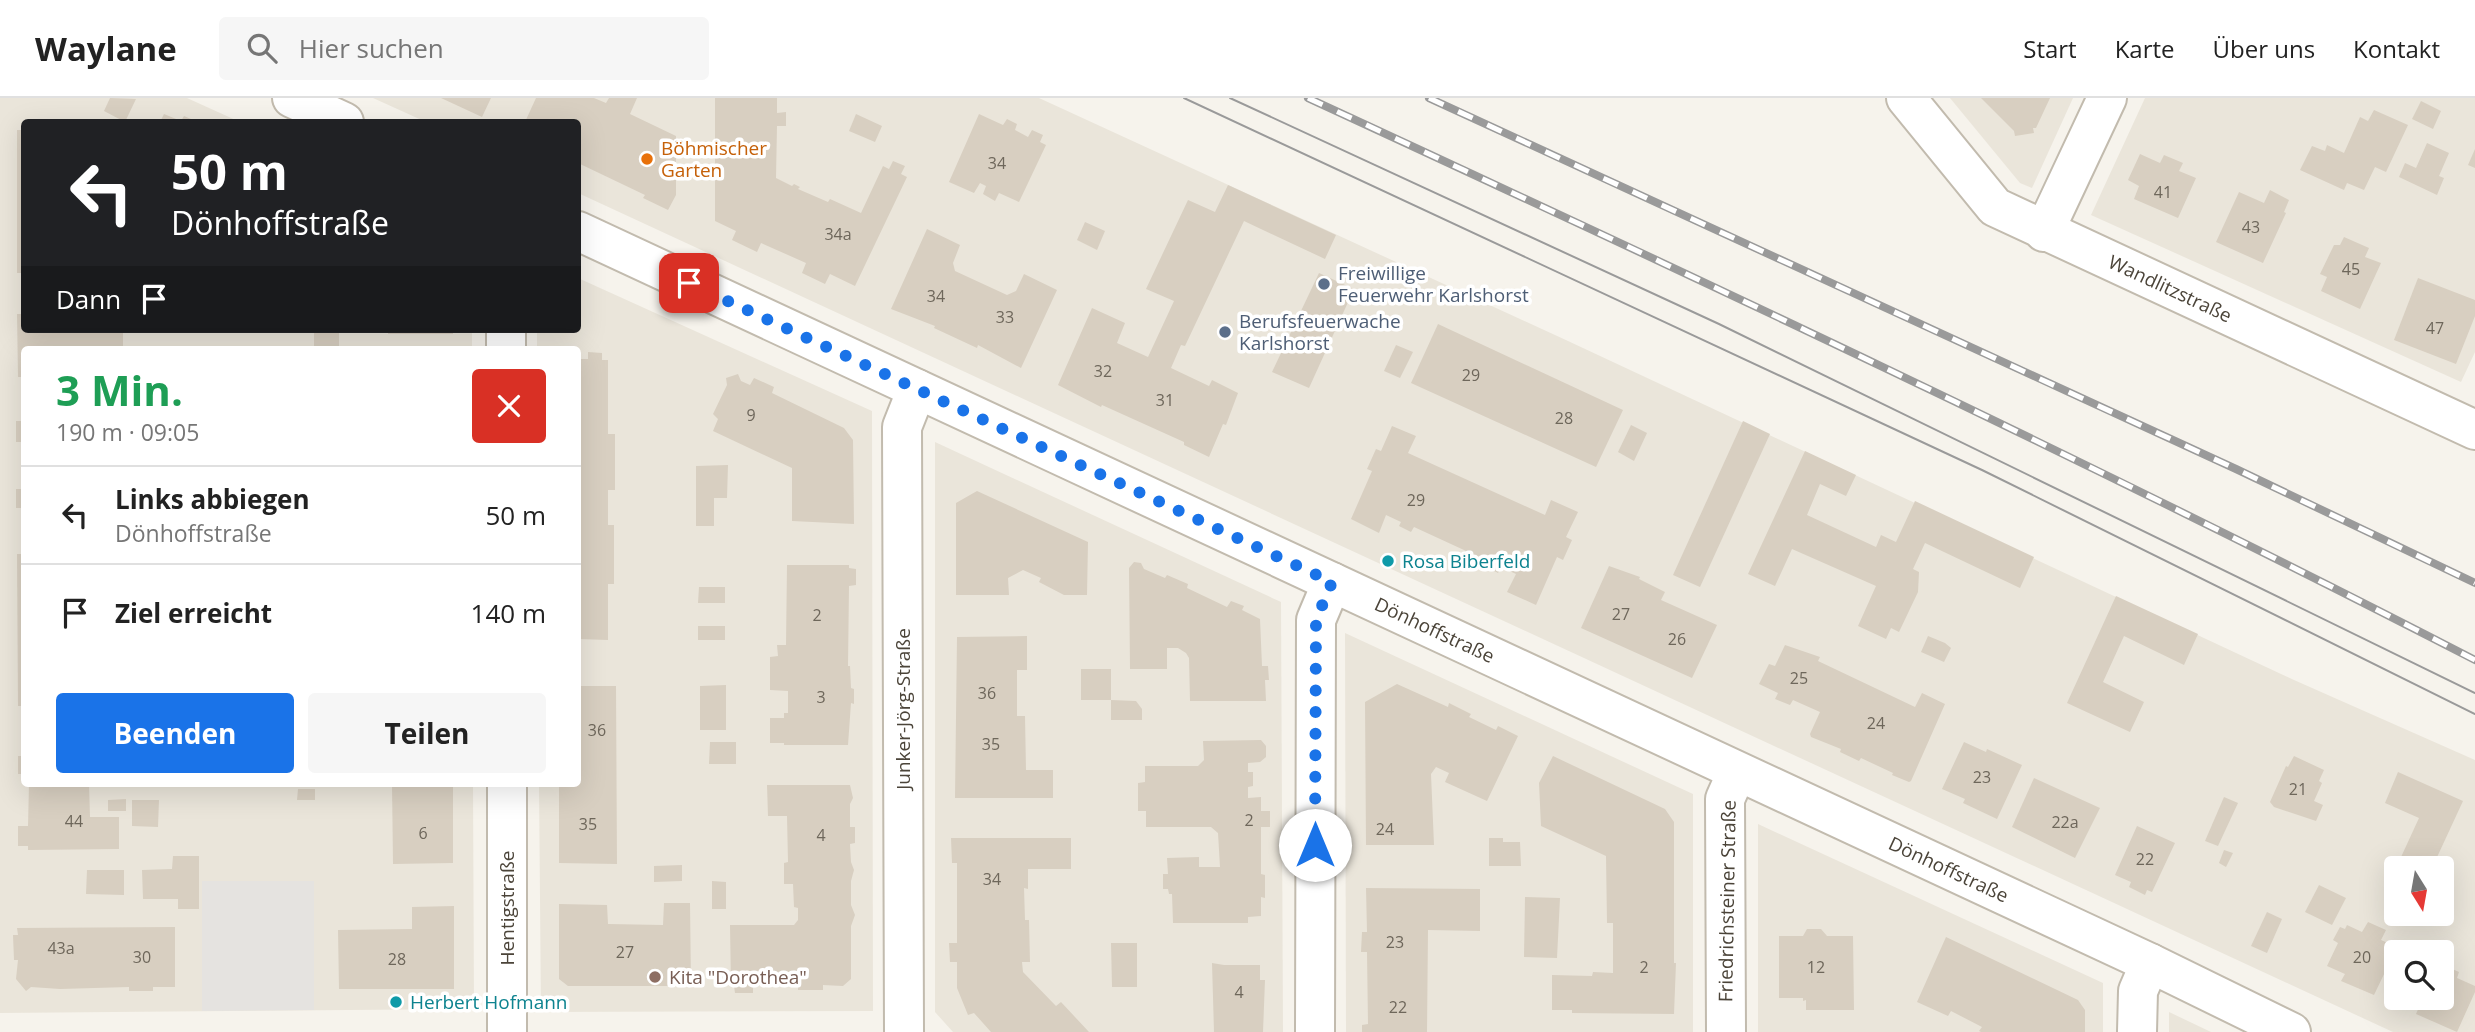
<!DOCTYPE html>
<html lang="de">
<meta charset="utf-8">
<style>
body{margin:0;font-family:"Open Sans",sans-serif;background:#f6f6f6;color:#222;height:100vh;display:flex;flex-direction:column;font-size:26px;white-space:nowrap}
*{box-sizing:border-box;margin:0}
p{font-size:23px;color:#767676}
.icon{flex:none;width:38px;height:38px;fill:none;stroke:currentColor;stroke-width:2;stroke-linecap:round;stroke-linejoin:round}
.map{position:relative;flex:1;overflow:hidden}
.panel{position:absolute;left:21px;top:248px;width:560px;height:441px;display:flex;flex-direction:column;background:#fff;border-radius:7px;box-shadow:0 7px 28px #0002}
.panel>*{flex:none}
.banner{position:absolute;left:21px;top:21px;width:560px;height:214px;border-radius:7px;box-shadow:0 7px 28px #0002;background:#202124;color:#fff;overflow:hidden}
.needle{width:46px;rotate:169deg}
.controls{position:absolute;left:2384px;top:758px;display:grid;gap:14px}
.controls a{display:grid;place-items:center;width:70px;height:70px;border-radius:7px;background:#fff;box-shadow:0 7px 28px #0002;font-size:35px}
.pin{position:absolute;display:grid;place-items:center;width:60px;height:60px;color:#fff;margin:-30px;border-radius:14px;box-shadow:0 4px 10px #0006}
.me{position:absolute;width:77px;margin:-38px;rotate:0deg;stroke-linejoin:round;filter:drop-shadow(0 0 5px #0008)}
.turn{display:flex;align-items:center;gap:24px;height:147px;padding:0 35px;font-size:32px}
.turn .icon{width:91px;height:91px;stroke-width:2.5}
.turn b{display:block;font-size:49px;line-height:60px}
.then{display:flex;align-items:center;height:66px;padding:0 35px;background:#0003;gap:14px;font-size:26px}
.round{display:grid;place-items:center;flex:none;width:74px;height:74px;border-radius:7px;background:#f6f6f6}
.head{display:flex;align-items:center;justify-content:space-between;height:119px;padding:0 35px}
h1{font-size:42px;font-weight:700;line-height:52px;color:#1e9e55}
.cta{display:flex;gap:14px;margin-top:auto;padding:14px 35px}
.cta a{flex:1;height:80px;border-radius:7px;background:#1a73e8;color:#fff;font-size:28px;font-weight:700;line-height:80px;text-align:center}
.cta a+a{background:#f6f6f6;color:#222}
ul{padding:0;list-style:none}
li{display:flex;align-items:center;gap:21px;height:98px;padding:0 35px;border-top:2px solid #e0e0e0}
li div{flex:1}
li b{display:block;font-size:26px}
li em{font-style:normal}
header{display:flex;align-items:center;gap:42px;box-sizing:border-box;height:98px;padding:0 35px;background:#fff;border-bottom:2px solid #e0e0e0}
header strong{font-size:33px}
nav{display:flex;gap:38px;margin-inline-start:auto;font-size:24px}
.search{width:490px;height:63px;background:#f6f6f6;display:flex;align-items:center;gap:18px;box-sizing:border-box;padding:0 24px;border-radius:7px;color:#767676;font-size:26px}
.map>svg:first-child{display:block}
.residential{fill:#eae5da;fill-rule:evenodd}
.parking{fill:#e5e3e0}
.building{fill:#d8cfc1}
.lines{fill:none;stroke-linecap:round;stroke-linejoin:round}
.minor-casing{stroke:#c2bbae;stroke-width:42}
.minor{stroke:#fff;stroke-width:38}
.tram{stroke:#9a9a9a;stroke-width:2}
.rail-casing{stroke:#9a9a9a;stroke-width:8}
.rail{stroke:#fff;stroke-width:5;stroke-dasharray:16;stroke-linecap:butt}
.route{stroke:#1a73e8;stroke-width:12;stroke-dasharray:0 21.6}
.food-dot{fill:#e8710a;stroke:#fff;stroke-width:2.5}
.service-dot{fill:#5c6f8a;stroke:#fff;stroke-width:2.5}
.culture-dot{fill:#0f9aa8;stroke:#fff;stroke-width:2.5}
.education-dot{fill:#8d6e63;stroke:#fff;stroke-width:2.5}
.labels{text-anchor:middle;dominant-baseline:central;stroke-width:7;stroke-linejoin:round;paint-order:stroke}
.number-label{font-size:16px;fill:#6e675b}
.food-label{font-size:19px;fill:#c56008;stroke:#fff;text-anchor:start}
.service-label{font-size:19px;fill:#4e5e75;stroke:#fff;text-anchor:start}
.street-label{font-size:19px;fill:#4b4439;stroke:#fff}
.culture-label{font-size:19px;fill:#0d838f;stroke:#fff;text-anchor:start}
.education-label{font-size:19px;fill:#785e54;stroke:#fff;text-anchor:start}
</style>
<header>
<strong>Waylane</strong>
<div class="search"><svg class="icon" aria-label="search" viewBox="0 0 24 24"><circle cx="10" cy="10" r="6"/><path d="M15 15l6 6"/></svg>Hier suchen</div>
<nav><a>Start</a><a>Karte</a><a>Über uns</a><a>Kontakt</a></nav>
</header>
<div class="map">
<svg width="2475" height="934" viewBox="0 0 2475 934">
<rect width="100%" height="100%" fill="#f6f3ec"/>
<g class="residential">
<polygon points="0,0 187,0 240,24 24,24 24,231 472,231 472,252 24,252 24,686 473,686 474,911 0,915"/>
<path d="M373,0H1039L1568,243L2294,582L2475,662V934H2393L578,95V24H426ZM2396,770H2441V816H2396ZM2396,854H2441V900H2396Z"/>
<polygon points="1950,0 2073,0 2032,90 2020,85"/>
<polygon points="2145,0 2475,0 2475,254 2461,284 2091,117"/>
<polygon points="578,180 872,313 873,913 541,914 539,686 578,686 578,252 537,252 537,231 578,231"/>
<polygon points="935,344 1281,504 1283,934 953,934 935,914"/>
<polygon points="1345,535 1693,696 1693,934 1346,934"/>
<polygon points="1758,726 2103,885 2103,934 1758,934"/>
<polygon points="2169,914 2211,934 2169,934"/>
</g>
<polygon class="parking" points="202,783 314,783 314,912 202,913"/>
<g class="building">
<polygon points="110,0 136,1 125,24 104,13"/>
<polygon points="441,0 491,0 482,19"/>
<polygon points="536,0 594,0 606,5 609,0 637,0 630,16 676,38 676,97 668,112 643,100 645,97 578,65 578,24 525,24"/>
<polygon points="715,0 777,0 777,15 786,14 786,28 777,28 776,80 792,88 794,86 800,89 798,91 828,104 830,101 861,115 883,68 889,71 893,63 905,68 901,76 907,79 855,188 830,176 825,186 802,175 806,165 761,145 757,154 732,142 736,133 715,123"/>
<polygon points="1981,0 2050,0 2036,30 2033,30 2034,35 2015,38 2014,33"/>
<polygon points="2421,3 2441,13 2433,31 2412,21"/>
<polygon points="2374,12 2408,27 2386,74 2375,69 2364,92 2347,85 2344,92 2300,72 2312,48 2325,53 2327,47 2344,55 2360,19 2368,23"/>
<polygon points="164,16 181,23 184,18 198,24 160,24"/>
<polygon points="856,16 882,28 875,44 849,33"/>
<polygon points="979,16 1003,27 1007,21 1017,26 1015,32 1028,39 1032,32 1043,37 1040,44 1046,47 1019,104 999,95 995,103 983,96 986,88 980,85 974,95 949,84"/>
<rect x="17" y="32" width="7" height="143"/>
<polygon points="2427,45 2449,55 2439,78 2444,80 2437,97 2399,79 2405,65 2416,70"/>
<polygon points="2475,51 2475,70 2468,67"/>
<polygon points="2140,56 2160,65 2164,57 2183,65 2179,73 2196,80 2178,120 2134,101 2139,88 2128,82"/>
<polygon points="1228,87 1336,137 1325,161 1244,123 1185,248 1181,247 1171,270 1209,288 1212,282 1238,295 1226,327 1223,326 1209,359 1184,347 1184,344 1102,307 1101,309 1058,287 1092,210 1125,225 1117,245 1148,259 1174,203 1146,191 1188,102 1215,114"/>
<polygon points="2270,92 2289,102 2284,114 2286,115 2263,165 2216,144 2239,94 2264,105"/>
<polygon points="1085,124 1105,133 1097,152 1077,142"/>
<polygon points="927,131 960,147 953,165 955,173 1007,197 1016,193 1024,176 1057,192 1021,270 978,247 977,250 934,230 935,228 891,211"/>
<polygon points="2344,139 2369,150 2365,159 2381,165 2360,211 2321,193 2327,179 2320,176 2334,147 2340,147"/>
<polygon points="1319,175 1354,191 1309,290 1272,274"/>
<polygon points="2418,180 2475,202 2475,218 2456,266 2394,242"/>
<polygon points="17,216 24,216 24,231 123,231 123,252 24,252 24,279 18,279"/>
<polygon points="1438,226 1623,312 1596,369 1411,285"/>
<rect x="314" y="231" width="25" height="21"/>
<rect x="388" y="231" width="65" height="5"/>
<polygon points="1396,247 1413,254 1400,280 1384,273"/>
<polygon points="588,254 602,255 602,262 608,262 608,336 615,336 615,392 608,392 608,427 614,427 614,486 608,486 608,542 578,541 578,261 588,261"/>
<polygon points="738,276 741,283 750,287 754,280 774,289 772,295 844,330 853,342 854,426 792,423 792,370 713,333 718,321 713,316 727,287 726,280"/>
<rect x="16" y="323" width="8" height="21"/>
<polygon points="1743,323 1770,336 1700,489 1673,477"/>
<polygon points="1631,327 1647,335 1634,363 1618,354"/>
<polygon points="1392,328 1416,338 1408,355 1545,417 1551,402 1578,414 1566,439 1572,442 1563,462 1557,459 1536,507 1507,494 1516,476 1501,469 1498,475 1487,469 1490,464 1414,429 1411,434 1399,428 1401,424 1386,417 1379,435 1351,421 1372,373 1367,371 1376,351 1381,353"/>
<polygon points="1805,353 1856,377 1846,398 1820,386 1807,417 1876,449 1881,437 1896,444 1915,403 2034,459 2020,490 1925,445 1913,471 1919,474 1918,494 1899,534 1891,530 1886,541 1858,528 1876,488 1792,451 1775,488 1748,476"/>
<polygon points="728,367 727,400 714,400 714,428 696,428 696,368"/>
<rect x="16" y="391" width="8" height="19"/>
<polygon points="977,393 1088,444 1087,497 1064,497 1039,484 1041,480 1023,472 1008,480 1009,497 956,497 956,405"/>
<polygon points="17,456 24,456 24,608 18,608"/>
<polygon points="1134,464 1141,465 1144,471 1165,480 1167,477 1188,486 1187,490 1227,509 1231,503 1244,508 1242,512 1260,521 1262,568 1268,568 1269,582 1265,582 1266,603 1190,603 1189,560 1186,555 1178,550 1167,550 1167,571 1130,571 1129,470"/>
<polygon points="787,467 849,467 849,470 856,471 856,487 849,488 848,568 850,568 851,590 854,591 854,606 851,605 848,647 784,647 784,645 770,645 770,620 784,620 784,615 788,615 788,593 770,592 770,559 778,558 777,547 786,547"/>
<polygon points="1609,468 1640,479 1639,481 1665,494 1661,502 1717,527 1692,580 1581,530"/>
<polygon points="699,489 725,489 725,505 698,505"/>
<polygon points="2116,498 2198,536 2184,567 2124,538 2103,584 2144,604 2130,634 2067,605"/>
<rect x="698" y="528" width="27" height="14"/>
<polygon points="1027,538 1027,572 1017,572 1017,618 1025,618 1026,672 1053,672 1053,700 955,700 957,539"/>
<polygon points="1928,538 1945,545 1951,550 1944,564 1921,554"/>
<polygon points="1785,547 1820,559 1818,563 1915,609 1922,595 1945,606 1911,683 1909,684 1892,677 1893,675 1861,660 1859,663 1840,654 1841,651 1811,639 1810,636 1820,614 1793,602 1790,607 1775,601 1778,595 1759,586 1769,566 1775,568"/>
<rect x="1081" y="571" width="30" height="31"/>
<polygon points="1397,586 1448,609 1449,605 1471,616 1469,619 1496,632 1498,628 1518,638 1487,703 1445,684 1449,675 1436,669 1431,676 1434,747 1366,747 1365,604"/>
<polygon points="726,587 726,632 700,632 700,588"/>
<polygon points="578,588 616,588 617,766 559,765 559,686 578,686"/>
<polygon points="1111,602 1136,603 1142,611 1142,622 1111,622"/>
<polygon points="1261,642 1266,648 1266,659 1260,664 1248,665 1248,674 1253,674 1253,688 1248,689 1248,700 1261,699 1261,713 1270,713 1270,729 1261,729 1261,776 1265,777 1265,800 1261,799 1261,818 1248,819 1248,825 1173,825 1172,796 1169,796 1168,791 1163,791 1163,776 1168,776 1167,760 1199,759 1199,769 1220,769 1218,735 1211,729 1146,729 1146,713 1138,713 1138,685 1145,684 1145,668 1198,668 1204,662 1203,643"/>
<polygon points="710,644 736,644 736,666 709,666"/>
<polygon points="1964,644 1986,654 1987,651 2022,667 1997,721 1963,705 1965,701 1942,691"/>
<rect x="18" y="658" width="6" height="18"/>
<polygon points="1553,658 1665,711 1674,724 1674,865 1676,865 1674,916 1572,915 1572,912 1552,912 1552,877 1592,878 1593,874 1613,875 1613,825 1607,825 1606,758 1541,728 1539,685"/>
<polygon points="2294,658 2324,672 2319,683 2322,685 2314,703 2323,707 2316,723 2274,709 2270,704 2286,668 2288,669"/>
<polygon points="2398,674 2463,703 2432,770 2396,770 2419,720 2385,705"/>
<polygon points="2034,680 2100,710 2075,760 2012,729"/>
<polygon points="29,686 89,686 90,719 119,719 119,751 28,752 28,748 18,748 18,728 28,728"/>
<polygon points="392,686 453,686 453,765 393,766"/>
<polygon points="767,687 850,687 853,700 850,706 850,729 855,729 855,745 850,746 851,764 854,772 851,783 851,807 855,817 851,828 851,881 843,888 823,887 823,892 798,892 798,887 753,888 753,895 735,895 734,888 731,888 730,827 794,827 798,822 798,810 794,809 793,786 784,786 784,765 788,764 787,718 768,718"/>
<polygon points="298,691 315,691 315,702 297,702"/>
<polygon points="2224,699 2238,705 2218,748 2205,743"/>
<polygon points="126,701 126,713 108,713 108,702"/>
<polygon points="132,702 159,702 158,729 132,728"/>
<polygon points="2137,728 2175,745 2152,794 2147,792 2145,797 2129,789 2131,784 2115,777"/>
<polygon points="951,740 1071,740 1071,771 1028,771 1028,791 1024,790 1025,822 1029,822 1030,864 1022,864 1023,874 1056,908 1061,904 1089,934 991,934 974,915 968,917 957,890 957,864 950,864 949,845 957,845 957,765 952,765"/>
<polygon points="1489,740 1503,740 1503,744 1520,744 1521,768 1489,768"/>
<polygon points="2224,752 2233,755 2226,769 2219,765"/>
<polygon points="173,758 199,758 199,811 178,811 178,801 143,801 142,772 172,771"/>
<polygon points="682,767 682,783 654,784 654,768"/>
<polygon points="87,772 124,772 124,797 86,796"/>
<polygon points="712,783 726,784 726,811 712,811"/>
<polygon points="2319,787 2346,800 2332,827 2305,814"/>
<polygon points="1366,790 1480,791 1480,833 1428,832 1427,934 1362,934 1362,927 1368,926 1367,854 1361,854 1362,834 1367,834"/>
<polygon points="1525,799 1560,800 1557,860 1524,859"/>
<polygon points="664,805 690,805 691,888 568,888 559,881 559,806 607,807 608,826 663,827"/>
<polygon points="454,808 454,891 339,891 338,832 412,831 412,809"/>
<polygon points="2267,814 2282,821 2267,855 2251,848"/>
<polygon points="2368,824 2386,832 2381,842 2397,849 2374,897 2341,883 2345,876 2327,868 2338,845 2333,842 2340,829 2345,831 2347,827 2362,834"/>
<polygon points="175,829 175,889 153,889 153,893 129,893 129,889 60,891 31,889 26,893 16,881 18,862 14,862 13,837 18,837 17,830"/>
<polygon points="1807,831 1821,831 1827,838 1853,838 1854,912 1806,912 1806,902 1803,903 1803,900 1779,900 1779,838 1803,838"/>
<polygon points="1946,839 2078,902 2085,912 2085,934 1981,934 1979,933 1982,929 1951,913 1948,918 1917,904"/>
<polygon points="1111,845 1137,845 1137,889 1112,889"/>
<polygon points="1212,865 1224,867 1260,867 1260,882 1265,882 1263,934 1214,934"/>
<polygon points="2441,866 2459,874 2457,880 2475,888 2475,894 2457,934 2416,916 2423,900 2441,900"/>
</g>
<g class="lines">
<defs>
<g id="minor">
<polyline points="292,0 344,24"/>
<path id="s1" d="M1906,0L1995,109L2475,332"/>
<path id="s2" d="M578,133L2150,865L2291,934"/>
<polyline points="2044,134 2107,0"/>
<polyline points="506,252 506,231"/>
<polyline points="507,686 507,934"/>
<polyline points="904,934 902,329 917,291"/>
<polyline points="1315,934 1316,522 1332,484"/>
<polyline points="1726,934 1725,701 1737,674"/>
<polyline points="2137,934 2138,893 2150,865"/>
</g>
</defs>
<use href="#minor" class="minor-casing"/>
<use href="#minor" class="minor"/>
<g class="tram">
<polyline points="1184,0 1982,372 2475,616"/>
<polyline points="1230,0 1719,226 2475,595"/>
</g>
<defs>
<g id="rail">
<path d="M1308,0C1700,181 2091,364 2475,562"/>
<polyline points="1429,0 2236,371 2475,485"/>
</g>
</defs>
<use href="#rail" class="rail-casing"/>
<use href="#rail" class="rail"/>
</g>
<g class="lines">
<polyline class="route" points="689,185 1332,484 1316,522 1315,747"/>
</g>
<circle class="food-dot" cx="647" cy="61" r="7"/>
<g class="service-dot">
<circle cx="1324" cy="186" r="7"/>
<circle cx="1225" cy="234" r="7"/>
</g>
<g class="culture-dot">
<circle cx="1388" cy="463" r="7"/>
<circle cx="396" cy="904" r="7"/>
</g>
<circle class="education-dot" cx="655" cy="879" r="7"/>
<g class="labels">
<g class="number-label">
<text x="997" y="65">34</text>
<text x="2163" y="94">41</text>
<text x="2251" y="129">43</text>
<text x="838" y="136">34a</text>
<text x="2351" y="171">45</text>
<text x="936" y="198">34</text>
<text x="1005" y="219">33</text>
<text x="2435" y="230">47</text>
<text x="1103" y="273">32</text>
<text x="1471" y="277">29</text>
<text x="1165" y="302">31</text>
<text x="751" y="317">9</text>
<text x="1564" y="320">28</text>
<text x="1416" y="402">29</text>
<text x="1621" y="516">27</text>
<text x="817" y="517">2</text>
<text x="1677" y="541">26</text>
<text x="1799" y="580">25</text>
<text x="987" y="595">36</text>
<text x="821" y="599">3</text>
<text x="1876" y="625">24</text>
<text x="597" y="632">36</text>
<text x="991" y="646">35</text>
<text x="1982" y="679">23</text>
<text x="2298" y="691">21</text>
<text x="1249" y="722">2</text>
<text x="74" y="723">44</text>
<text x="2065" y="724">22a</text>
<text x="588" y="726">35</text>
<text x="1385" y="731">24</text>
<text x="423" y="735">6</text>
<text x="821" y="737">4</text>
<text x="2145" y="761">22</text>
<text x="992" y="781">34</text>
<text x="1395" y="844">23</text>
<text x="61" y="850">43a</text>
<text x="625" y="854">27</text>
<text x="142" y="859">30</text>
<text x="2362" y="859">20</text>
<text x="397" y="861">28</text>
<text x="1644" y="869">2</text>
<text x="1816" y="869">12</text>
<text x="1239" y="894">4</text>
<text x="1398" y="909">22</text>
</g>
<g class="food-label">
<text x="661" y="50">Böhmischer<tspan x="661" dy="22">Garten</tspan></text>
</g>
<g class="service-label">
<text x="1338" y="175">Freiwillige<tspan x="1338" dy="22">Feuerwehr Karlshorst</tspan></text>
<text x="1239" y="223">Berufsfeuerwache<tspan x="1239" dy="22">Karlshorst</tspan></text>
</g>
<g class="street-label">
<text stroke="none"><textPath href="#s1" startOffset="334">Wandlitzstraße</textPath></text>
<text stroke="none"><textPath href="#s2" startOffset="945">Dönhoffstraße</textPath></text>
<text transform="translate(903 611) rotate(-90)">Junker-Jörg-Straße</text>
<text stroke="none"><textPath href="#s2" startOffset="1512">Dönhoffstraße</textPath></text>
<text transform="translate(1727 803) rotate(-89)">Friedrichsteiner Straße</text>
<text transform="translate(507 810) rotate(-90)">Hentigstraße</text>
</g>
<g class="culture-label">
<text x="1402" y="463">Rosa Biberfeld</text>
<text x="410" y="904">Herbert Hofmann</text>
</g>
<g class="education-label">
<text x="669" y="879">Kita "Dorothea"</text>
</g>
</g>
</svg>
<div class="controls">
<a><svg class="needle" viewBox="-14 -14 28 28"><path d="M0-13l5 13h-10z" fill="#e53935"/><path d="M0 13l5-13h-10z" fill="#767676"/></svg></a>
<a><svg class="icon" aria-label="search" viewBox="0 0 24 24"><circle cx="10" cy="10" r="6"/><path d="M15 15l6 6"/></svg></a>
</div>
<div class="pin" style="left:689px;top:185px;background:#d93025"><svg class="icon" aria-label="arrive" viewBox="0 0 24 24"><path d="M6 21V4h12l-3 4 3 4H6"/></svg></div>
<svg class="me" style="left:1315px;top:747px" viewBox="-20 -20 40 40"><circle r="19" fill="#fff"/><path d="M0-13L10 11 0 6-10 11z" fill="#1a73e8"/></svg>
<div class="banner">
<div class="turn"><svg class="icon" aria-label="left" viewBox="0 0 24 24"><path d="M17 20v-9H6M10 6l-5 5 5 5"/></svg><div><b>50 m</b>Dönhoffstraße</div></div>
<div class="then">Dann<svg class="icon" aria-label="arrive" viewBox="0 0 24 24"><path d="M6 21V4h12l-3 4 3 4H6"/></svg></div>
</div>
<section class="panel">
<div class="head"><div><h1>3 Min.</h1><p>190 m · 09:05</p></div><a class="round" style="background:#d93025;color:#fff"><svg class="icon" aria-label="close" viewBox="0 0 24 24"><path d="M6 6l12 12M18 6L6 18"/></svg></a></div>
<ul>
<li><svg class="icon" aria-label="left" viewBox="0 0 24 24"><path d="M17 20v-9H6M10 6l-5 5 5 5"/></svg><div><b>Links abbiegen</b><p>Dönhoffstraße</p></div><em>50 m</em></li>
<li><svg class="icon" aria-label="arrive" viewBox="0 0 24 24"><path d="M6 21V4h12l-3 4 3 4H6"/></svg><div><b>Ziel erreicht</b></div><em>140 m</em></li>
</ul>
<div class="cta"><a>Beenden</a><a>Teilen</a></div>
</section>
</div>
